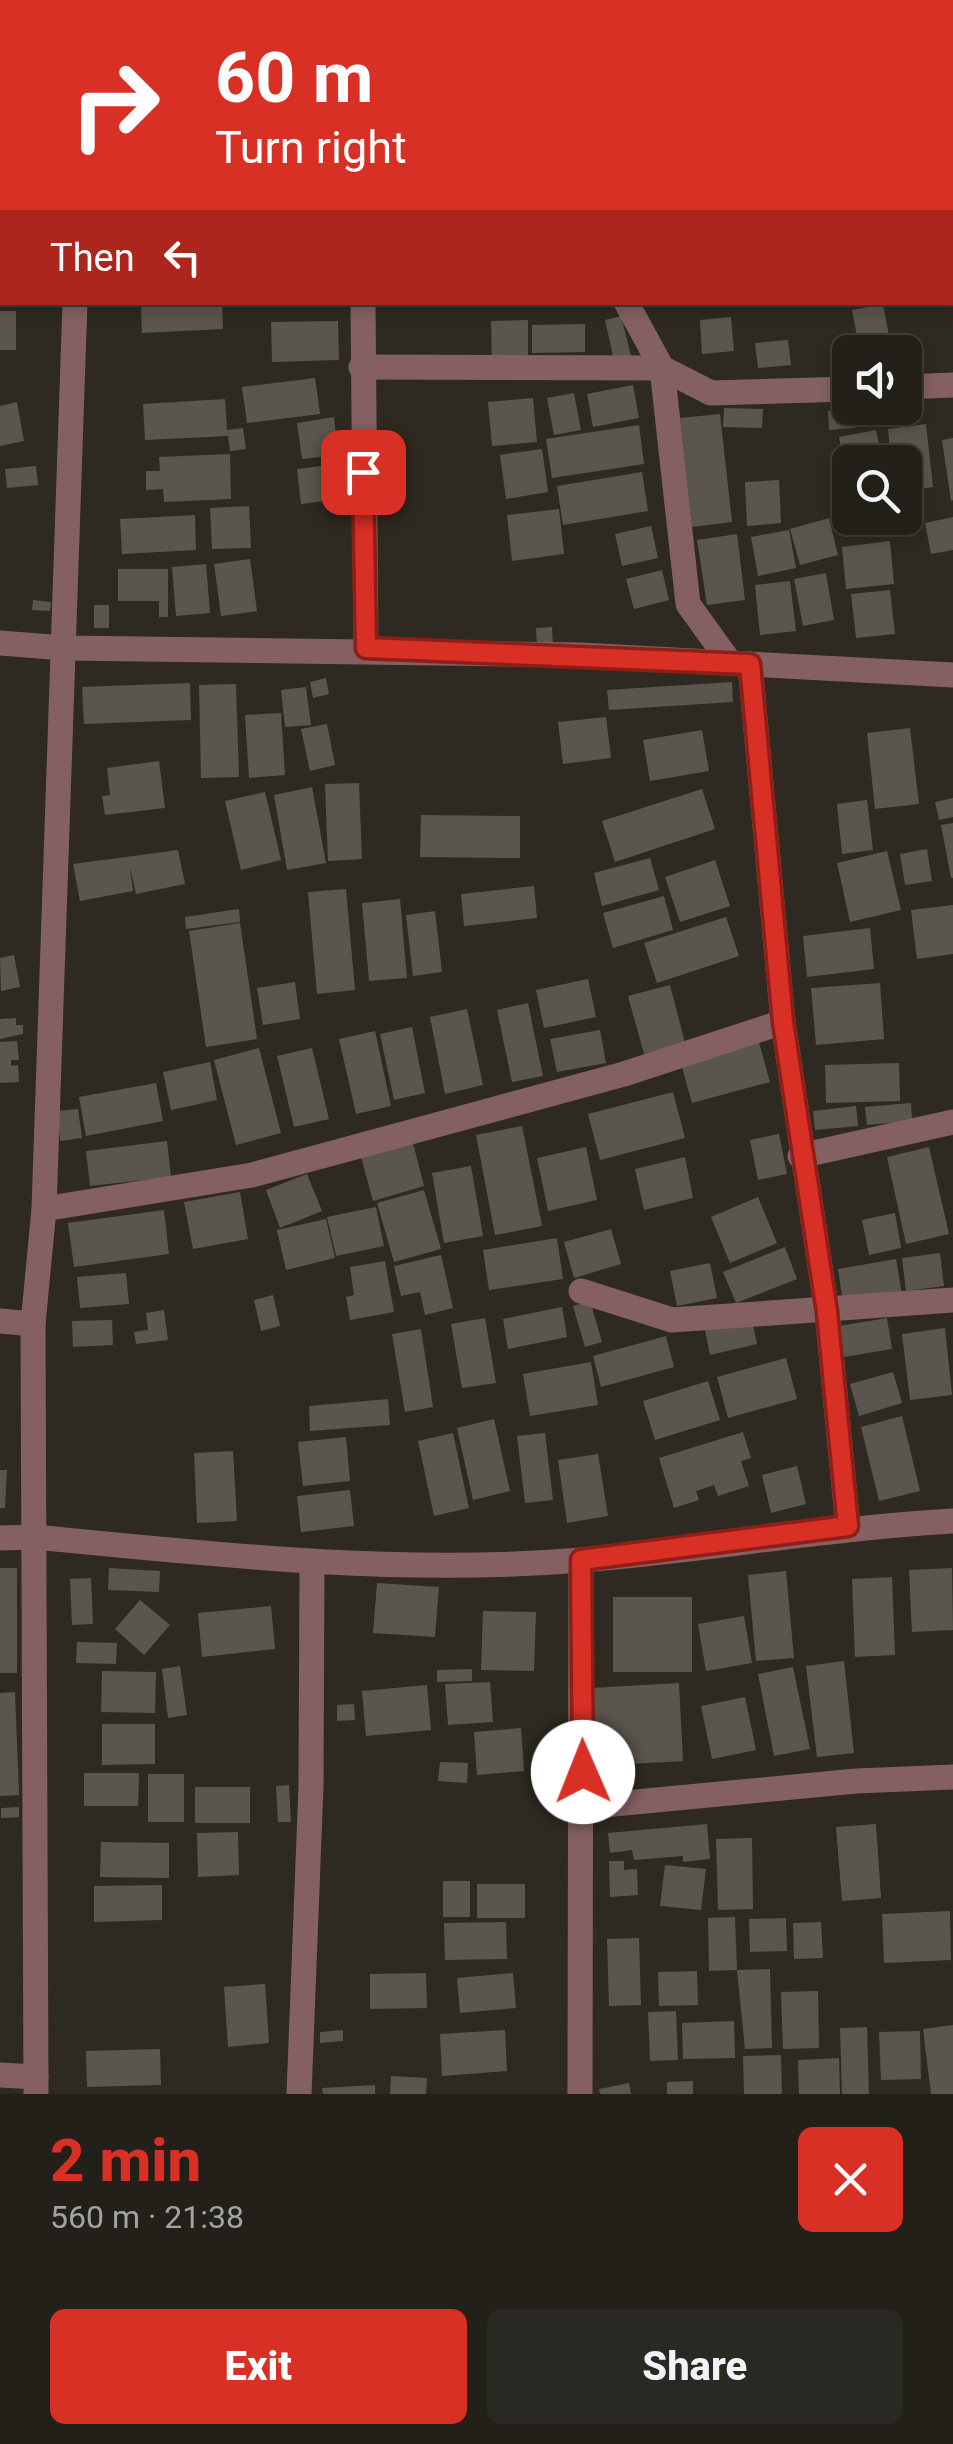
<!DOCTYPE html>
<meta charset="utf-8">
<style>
body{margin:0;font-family:Roboto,sans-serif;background:#2a2822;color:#f1f3f6;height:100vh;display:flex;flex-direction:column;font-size:38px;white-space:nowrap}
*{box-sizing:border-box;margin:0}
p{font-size:32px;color:#a2a3a2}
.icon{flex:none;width:55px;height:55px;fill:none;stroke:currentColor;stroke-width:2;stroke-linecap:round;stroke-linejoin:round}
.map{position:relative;height:2094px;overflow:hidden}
.drawer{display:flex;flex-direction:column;background:#222019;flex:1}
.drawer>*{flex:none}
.top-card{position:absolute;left:0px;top:0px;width:955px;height:305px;box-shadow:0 5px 15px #0003,0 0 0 2px #3f3e38;background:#d93025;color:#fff;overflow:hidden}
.tools{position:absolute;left:832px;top:335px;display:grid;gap:20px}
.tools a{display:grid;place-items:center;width:90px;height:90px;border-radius:15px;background:#222019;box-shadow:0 5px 15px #0003,0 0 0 2px #3f3e38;font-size:50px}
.pin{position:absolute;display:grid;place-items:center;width:85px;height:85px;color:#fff;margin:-42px;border-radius:20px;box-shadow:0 5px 15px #0006}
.me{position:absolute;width:110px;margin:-55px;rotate:359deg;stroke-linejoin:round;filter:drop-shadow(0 0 8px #0008)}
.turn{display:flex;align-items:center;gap:35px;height:210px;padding:0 50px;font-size:45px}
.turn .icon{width:130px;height:130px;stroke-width:2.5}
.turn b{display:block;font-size:70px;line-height:85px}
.then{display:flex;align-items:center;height:95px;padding:0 50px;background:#0003;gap:20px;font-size:38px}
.round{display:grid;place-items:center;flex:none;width:105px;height:105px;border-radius:15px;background:#2a2822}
.summary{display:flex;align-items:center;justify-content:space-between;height:170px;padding:0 50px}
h1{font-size:60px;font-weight:800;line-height:75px;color:#d93025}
.cta{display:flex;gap:20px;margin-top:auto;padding:20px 50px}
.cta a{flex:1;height:115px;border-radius:15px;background:#d93025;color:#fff;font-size:40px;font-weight:800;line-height:115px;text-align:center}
.cta a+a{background:#2a2822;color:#f1f3f6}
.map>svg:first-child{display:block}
.building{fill:#5b564d}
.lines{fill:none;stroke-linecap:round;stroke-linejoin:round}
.street{stroke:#846062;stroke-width:25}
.route-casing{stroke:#8d1f18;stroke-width:25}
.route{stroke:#d93025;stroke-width:18}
</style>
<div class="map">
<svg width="953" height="2094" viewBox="0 0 953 2094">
<rect width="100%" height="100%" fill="#2e2a21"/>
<g class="building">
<polygon points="141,302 222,302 223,329 142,333"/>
<polygon points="883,304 892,352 860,352 852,310"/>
<rect x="0" y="311" width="16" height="39"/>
<polygon points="621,316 631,356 614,360 605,320"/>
<polygon points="731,317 734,351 702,354 700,320"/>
<polygon points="528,320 528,364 492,365 491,321"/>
<polygon points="338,321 339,360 272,362 271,322"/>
<polygon points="585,324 585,352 532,353 532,325"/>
<polygon points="788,340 791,365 758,368 755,343"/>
<polygon points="315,378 320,414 247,423 242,387"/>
<polygon points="633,385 639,418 593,427 587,394"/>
<polygon points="574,393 581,430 554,435 547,398"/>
<polygon points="533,398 537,442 492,446 488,402"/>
<polygon points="225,399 227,430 243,428 246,449 230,451 228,436 145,440 143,404"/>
<polygon points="17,402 24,441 0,446 0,406"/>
<polygon points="724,408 763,409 762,428 723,427"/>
<polygon points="858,408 860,427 829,430 828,411"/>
<polygon points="720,414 732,522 692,527 680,418"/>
<polygon points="334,417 338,455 302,459 297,423"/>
<polygon points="926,424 933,487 905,491 905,462 891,462 888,429"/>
<polygon points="639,425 644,464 552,478 546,439"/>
<polygon points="876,430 883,462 850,462 848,484 839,437"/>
<polygon points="953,438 953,500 951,501 942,440"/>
<polygon points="542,449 548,492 506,499 500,455"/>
<polygon points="230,454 231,499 164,502 163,489 146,490 146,471 160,471 159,457"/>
<polygon points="337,464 341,499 301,504 297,469"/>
<polygon points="36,466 38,485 7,488 5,469"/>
<polygon points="642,472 648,511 563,525 557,486"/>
<polygon points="779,480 781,523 747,526 745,482"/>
<polygon points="249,506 251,548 212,549 210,508"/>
<polygon points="559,509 564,554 512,561 507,515"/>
<polygon points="195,515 196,550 122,554 120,519"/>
<polygon points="953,517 953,550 931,554 925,523"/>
<polygon points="829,518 838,555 800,565 790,529"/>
<polygon points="849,518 889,518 890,528 852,533"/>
<polygon points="651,526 658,558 622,566 615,534"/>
<polygon points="789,530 796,568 758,576 751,537"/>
<polygon points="737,534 745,600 707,605 697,540"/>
<polygon points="890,541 894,584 846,589 842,547"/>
<polygon points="250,559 257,611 221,616 214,564"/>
<polygon points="206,564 210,613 176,616 172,567"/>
<polygon points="118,569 168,569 168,617 159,617 159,601 118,601"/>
<polygon points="662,570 669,600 634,609 626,579"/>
<polygon points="826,573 834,620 803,626 794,579"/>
<polygon points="790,581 796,631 760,635 755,585"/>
<polygon points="890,590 895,634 856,638 851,594"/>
<polygon points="33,600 51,602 50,611 32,610"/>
<rect x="94" y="605" width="15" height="23"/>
<polygon points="552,627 553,645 537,646 536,628"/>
<polygon points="326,678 329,694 313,698 310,682"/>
<polygon points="732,682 733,702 609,710 607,690"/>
<polygon points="190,683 191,720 84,724 82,687"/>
<polygon points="236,684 239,777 201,778 199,685"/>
<polygon points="306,687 311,725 285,727 281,690"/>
<polygon points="281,713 285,775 249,778 245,715"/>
<polygon points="606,717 611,758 563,764 558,722"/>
<polygon points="327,724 335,765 310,771 301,729"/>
<polygon points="910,728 919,804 875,809 867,733"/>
<polygon points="702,730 709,771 650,781 643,740"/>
<polygon points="159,761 165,808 105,815 102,796 110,795 107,768"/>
<polygon points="359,783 362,859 328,861 325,784"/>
<polygon points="312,787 326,863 287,870 274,795"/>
<polygon points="702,789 715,829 615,862 602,821"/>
<polygon points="265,792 281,860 241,870 225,801"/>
<polygon points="953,798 953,817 939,820 935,802"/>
<polygon points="867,800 873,850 842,854 837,804"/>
<polygon points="421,815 520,816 520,858 420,857"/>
<polygon points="953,823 953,878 951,878 941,825"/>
<polygon points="927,849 932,881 905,885 900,854"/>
<polygon points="178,850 185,884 136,894 130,867 133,891 80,901 73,864"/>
<polygon points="887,851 901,910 850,922 837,863"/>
<polygon points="650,858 659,890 602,906 594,873"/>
<polygon points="715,860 730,906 680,922 665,877"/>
<polygon points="534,886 537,918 464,926 461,894"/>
<polygon points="346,889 355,990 317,994 308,892"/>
<polygon points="664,896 673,930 613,948 603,913"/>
<polygon points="400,899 407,978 369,981 362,903"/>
<polygon points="953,905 953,954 917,959 911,910"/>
<polygon points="239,909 240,922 186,929 185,917"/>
<polygon points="435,911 442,972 413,976 406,915"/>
<polygon points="726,917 739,956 657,983 644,943"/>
<polygon points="240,923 257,1039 206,1047 189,931"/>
<polygon points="870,928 874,969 807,977 803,936"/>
<polygon points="14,955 20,987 1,991 0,958"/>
<polygon points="588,979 596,1017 544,1028 536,990"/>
<polygon points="295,982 300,1019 263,1025 257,988"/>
<polygon points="880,983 884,1039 816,1045 811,988"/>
<polygon points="670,985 685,1043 644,1054 628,996"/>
<polygon points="528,1003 543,1076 512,1082 497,1010"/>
<polygon points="467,1009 483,1085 445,1094 430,1017"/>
<polygon points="16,1018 16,1025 23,1025 23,1034 0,1039 0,1019"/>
<polygon points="412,1027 425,1093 394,1100 380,1034"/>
<polygon points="600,1030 606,1063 557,1072 550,1039"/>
<polygon points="375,1031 391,1106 356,1114 339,1039"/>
<polygon points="758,1039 770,1082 692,1103 680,1060"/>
<polygon points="17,1041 19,1060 11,1060 11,1066 18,1065 19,1082 0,1083 0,1042"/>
<polygon points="259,1048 281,1133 236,1145 214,1060"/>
<polygon points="312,1048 329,1119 294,1127 277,1056"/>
<polygon points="210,1062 217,1100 171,1110 163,1072"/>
<polygon points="899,1063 900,1101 826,1103 825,1065"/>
<polygon points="156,1083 163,1121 86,1136 79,1097"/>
<polygon points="673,1092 685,1138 600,1160 588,1114"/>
<polygon points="911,1103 912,1121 867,1125 865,1107"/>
<polygon points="856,1106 858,1126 815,1130 813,1111"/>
<polygon points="78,1109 82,1138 60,1141 57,1111"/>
<polygon points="522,1126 542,1226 495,1235 476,1135"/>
<polygon points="779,1134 787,1174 758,1180 750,1140"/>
<polygon points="167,1141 171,1177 90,1186 86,1151"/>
<polygon points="413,1143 424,1186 373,1201 361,1157"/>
<polygon points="586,1147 597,1200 548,1211 537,1158"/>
<polygon points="929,1147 949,1234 906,1244 887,1157"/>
<polygon points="685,1157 693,1198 644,1210 635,1169"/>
<polygon points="471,1166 483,1236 444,1243 432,1173"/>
<polygon points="307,1174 322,1211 280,1228 266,1190"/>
<polygon points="424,1190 441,1249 394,1262 377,1203"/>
<polygon points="240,1192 248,1239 193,1249 184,1202"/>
<polygon points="758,1197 777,1243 730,1263 711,1217"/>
<polygon points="376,1207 384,1246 336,1256 327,1217"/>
<polygon points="164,1210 169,1254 74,1267 68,1223"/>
<polygon points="895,1213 901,1248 869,1255 862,1220"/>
<polygon points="326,1219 335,1258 286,1270 277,1230"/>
<polygon points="611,1229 621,1264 574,1278 564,1242"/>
<polygon points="557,1238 563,1279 489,1290 483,1250"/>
<polygon points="785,1247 797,1279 736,1303 723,1272"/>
<polygon points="940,1253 944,1286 906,1291 902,1258"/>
<polygon points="441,1255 453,1308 425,1315 420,1292 401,1296 394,1266"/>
<polygon points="896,1259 902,1294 843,1303 838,1269"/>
<polygon points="385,1261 394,1312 350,1320 346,1297 354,1295 350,1267"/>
<polygon points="710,1263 717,1298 677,1306 670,1271"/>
<polygon points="126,1273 129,1304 80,1308 77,1277"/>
<polygon points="273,1295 280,1326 261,1331 254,1300"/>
<polygon points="590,1301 602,1342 585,1347 573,1306"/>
<polygon points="562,1307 567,1337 508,1349 503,1319"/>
<polygon points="164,1310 168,1340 136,1344 134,1332 148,1330 146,1313"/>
<polygon points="485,1318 496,1383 462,1388 451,1324"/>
<polygon points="887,1318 892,1349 844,1357 839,1326"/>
<polygon points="112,1320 113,1345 73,1347 72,1321"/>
<polygon points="752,1320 757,1344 710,1355 705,1330"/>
<polygon points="945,1328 952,1395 910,1400 902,1334"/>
<polygon points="421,1329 433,1407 405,1412 392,1334"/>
<polygon points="666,1336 674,1367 601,1387 593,1356"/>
<polygon points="786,1358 797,1399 728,1418 717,1377"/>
<polygon points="591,1362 598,1405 530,1416 523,1374"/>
<polygon points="893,1372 902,1403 859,1416 850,1384"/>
<polygon points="708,1381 720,1420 655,1440 643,1401"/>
<polygon points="388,1399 390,1425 310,1431 309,1406"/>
<polygon points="902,1416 920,1491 879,1501 861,1427"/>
<polygon points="494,1419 510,1491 473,1500 457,1428"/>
<polygon points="743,1432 751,1458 741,1461 749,1486 718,1496 714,1485 696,1491 699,1500 674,1508 659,1458"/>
<polygon points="453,1433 469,1508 434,1516 418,1441"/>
<polygon points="545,1433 553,1500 525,1503 517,1436"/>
<polygon points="346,1437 350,1481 303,1486 298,1442"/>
<polygon points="233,1451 237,1521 197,1523 194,1453"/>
<polygon points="598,1454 608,1516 567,1523 558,1460"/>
<polygon points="797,1466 806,1504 771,1513 762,1475"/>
<polygon points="0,1470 7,1470 5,1508 0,1508"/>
<polygon points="350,1490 354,1526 301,1532 297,1496"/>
<rect x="0" y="1568" width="17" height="105"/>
<polygon points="109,1568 160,1571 159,1592 108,1590"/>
<polygon points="952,1568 953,1630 912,1632 909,1570"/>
<polygon points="786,1571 794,1658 756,1661 748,1575"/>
<polygon points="892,1577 895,1655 855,1657 852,1579"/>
<polygon points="91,1578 93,1624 72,1625 70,1579"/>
<polygon points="377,1583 439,1587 435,1637 373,1633"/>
<rect x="613" y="1597" width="79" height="75"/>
<polygon points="140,1600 170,1625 144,1655 115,1629"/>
<polygon points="271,1606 275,1649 202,1657 198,1613"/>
<polygon points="483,1611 536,1612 534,1671 481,1670"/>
<polygon points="744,1616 752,1663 706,1671 698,1624"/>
<polygon points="77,1642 117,1643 116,1664 76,1663"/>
<polygon points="844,1661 854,1753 817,1757 806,1666"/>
<polygon points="180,1666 187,1715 168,1718 162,1669"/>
<polygon points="793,1667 810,1749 774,1756 758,1674"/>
<polygon points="472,1669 472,1681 437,1682 437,1670"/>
<polygon points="102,1671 156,1672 155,1713 101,1712"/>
<polygon points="490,1682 493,1722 448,1725 445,1684"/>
<polygon points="679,1683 683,1761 595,1766 591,1688"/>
<polygon points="427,1685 431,1730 366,1736 362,1691"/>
<polygon points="15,1692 19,1795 0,1796 0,1693"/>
<polygon points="745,1697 756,1750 712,1759 701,1706"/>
<polygon points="354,1704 355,1720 337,1721 337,1705"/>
<polygon points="102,1724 155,1724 155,1764 102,1765"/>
<polygon points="521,1728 524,1771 477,1775 474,1732"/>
<polygon points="440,1762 468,1763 467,1783 438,1781"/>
<polygon points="84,1773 139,1773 138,1806 84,1806"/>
<rect x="148" y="1774" width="36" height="48"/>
<polygon points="289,1785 291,1822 278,1822 276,1786"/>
<rect x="195" y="1787" width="55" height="36"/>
<polygon points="19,1807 19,1817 1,1818 1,1808"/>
<polygon points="707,1824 710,1859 683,1862 683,1856 634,1860 632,1850 610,1853 608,1833"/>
<polygon points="876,1824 881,1898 842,1901 836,1827"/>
<polygon points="238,1832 239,1875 198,1877 197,1833"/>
<polygon points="752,1838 753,1909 718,1910 716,1839"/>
<polygon points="101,1842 169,1843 169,1878 100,1877"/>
<polygon points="609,1861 624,1861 624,1870 637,1869 638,1895 610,1897"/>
<polygon points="665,1865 706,1869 701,1910 660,1906"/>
<rect x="443" y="1881" width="27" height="36"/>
<rect x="477" y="1884" width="48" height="34"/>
<polygon points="162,1885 162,1920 94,1922 94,1886"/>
<polygon points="950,1911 951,1960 884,1963 882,1914"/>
<polygon points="735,1917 737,1970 709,1971 708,1918"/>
<polygon points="786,1918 787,1951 750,1952 749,1919"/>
<polygon points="506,1922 507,1959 445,1960 444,1923"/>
<polygon points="821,1922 823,1958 794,1959 793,1923"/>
<polygon points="639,1938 641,2005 609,2006 607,1939"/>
<polygon points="770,1969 772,2048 745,2049 737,1970"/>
<polygon points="697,1971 698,2005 659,2006 658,1972"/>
<polygon points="426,1973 427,2008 370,2009 370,1974"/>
<polygon points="513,1973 516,2008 460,2013 457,1978"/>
<polygon points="265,1984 269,2043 228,2047 224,1987"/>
<polygon points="818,1991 819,2048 783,2049 781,1992"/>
<polygon points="676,2011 678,2060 650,2061 648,2012"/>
<polygon points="734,2021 735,2058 683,2059 682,2023"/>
<polygon points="953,2025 953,2094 931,2094 923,2029"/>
<polygon points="867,2027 869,2094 842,2094 840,2028"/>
<polygon points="343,2030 343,2041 320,2043 320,2032"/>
<polygon points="505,2030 507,2071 442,2076 440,2034"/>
<polygon points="920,2031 921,2079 881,2080 879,2032"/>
<polygon points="160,2049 161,2085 87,2087 86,2051"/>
<polygon points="781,2055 782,2094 744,2094 743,2056"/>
<polygon points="839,2058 840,2094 799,2094 798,2060"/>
<polygon points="391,2076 427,2078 426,2094 390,2094"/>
<polygon points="693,2081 693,2094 667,2094 667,2082"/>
<polygon points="629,2083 631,2094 600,2094 599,2089"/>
<polygon points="375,2085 375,2094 323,2094 322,2088"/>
</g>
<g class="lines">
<g class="street">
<polyline points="617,0 618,2"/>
<polyline points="86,2 86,0"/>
<polyline points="374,2 375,0"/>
<polyline points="363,302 366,649"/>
<polyline points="626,302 662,368 688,604 729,661"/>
<polyline points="361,367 662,368 711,393 850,389"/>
<polyline points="905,387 953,385"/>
<polyline points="0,643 64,648 580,655 953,675"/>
<polyline points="750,664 783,1022 827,1312 848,1527"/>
<polyline points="800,1156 953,1122"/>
<polyline points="44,1209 252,1175 624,1074 783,1022"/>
<polyline points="581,1291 672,1320 953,1300"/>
<polyline points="0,1321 33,1324"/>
<path d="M0,1538L35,1537C217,1555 399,1575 582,1560C706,1550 828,1528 953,1521"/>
<polyline points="583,1807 856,1781 953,1777"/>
<polyline points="0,2075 36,2077"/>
<polyline points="36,2094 33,1324 44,1209 75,302"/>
<polyline points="299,2094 311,1786 312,1564"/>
<polyline points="580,2094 581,1560"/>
</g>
</g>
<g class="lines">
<defs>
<polyline id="route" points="363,472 366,648 750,664 783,1022 827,1312 848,1526 581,1560 583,1772"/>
</defs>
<use href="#route" class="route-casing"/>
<use href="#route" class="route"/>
</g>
</svg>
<div class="tools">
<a><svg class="icon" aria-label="sound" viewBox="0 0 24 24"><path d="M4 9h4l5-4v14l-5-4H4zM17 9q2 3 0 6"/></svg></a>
<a><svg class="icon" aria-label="search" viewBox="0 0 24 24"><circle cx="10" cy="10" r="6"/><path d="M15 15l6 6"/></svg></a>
</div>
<div class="pin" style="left:363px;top:472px;background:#d93025"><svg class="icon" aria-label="arrive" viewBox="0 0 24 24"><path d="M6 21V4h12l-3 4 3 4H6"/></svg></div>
<svg class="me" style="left:583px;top:1772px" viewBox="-20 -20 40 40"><circle r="19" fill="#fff"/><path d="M0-13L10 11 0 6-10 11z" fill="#d93025"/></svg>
<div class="top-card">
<div class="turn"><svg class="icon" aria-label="right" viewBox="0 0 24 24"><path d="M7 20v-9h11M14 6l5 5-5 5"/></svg><div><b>60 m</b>Turn right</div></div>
<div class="then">Then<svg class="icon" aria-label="left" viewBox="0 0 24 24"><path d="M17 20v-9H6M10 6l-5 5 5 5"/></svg></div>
</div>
</div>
<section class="drawer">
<div class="summary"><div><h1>2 min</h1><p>560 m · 21:38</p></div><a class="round" style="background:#d93025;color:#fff"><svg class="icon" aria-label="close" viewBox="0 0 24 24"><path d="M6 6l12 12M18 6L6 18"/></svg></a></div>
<div class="cta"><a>Exit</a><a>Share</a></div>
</section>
